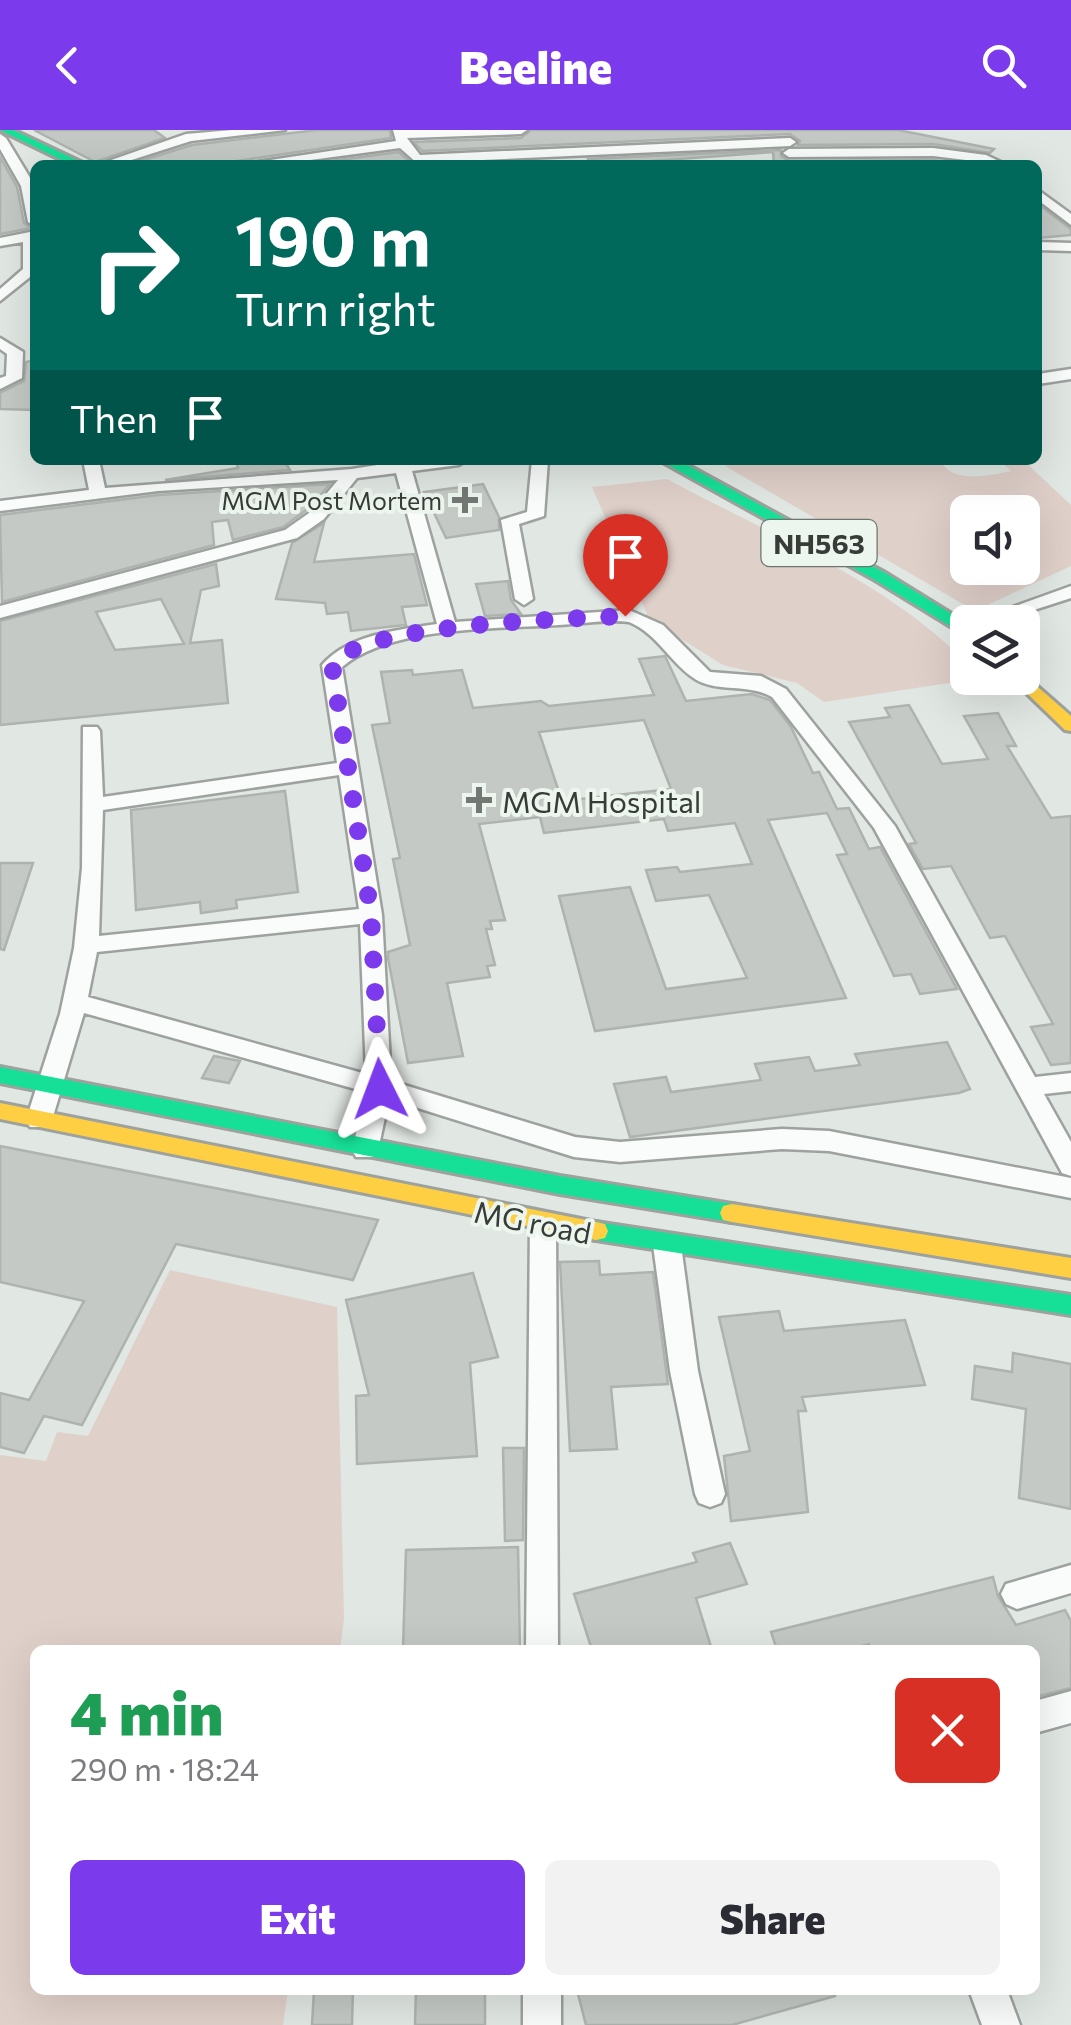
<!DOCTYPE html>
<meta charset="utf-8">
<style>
body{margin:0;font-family:Commissioner,sans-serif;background:#f2f2f3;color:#2b2b33;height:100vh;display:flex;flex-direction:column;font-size:38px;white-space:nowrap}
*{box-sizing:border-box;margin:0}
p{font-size:32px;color:#7c7c81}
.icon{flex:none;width:55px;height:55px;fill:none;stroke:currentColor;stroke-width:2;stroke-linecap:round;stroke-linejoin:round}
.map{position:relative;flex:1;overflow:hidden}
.side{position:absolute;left:30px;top:1515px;width:1010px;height:350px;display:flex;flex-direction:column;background:#fff;border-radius:15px;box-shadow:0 10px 40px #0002}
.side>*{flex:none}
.banner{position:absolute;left:30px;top:30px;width:1012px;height:305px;border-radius:15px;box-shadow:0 10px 40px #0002;background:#00695c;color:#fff;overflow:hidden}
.buttons{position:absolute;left:950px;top:365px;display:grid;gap:20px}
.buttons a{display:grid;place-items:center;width:90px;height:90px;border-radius:15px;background:#fff;box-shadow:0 10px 40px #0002;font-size:50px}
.pin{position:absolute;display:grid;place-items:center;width:85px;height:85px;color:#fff;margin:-102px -42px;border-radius:50% 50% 50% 0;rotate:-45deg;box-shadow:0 0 10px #0007}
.pin .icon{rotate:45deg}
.me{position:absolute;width:110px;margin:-55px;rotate:357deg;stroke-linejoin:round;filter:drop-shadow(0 0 8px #0008)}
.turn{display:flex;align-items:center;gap:35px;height:210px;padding:0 40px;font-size:45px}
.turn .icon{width:130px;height:130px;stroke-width:2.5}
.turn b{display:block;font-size:70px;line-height:85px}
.then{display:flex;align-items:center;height:95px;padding:0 40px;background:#0003;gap:20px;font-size:38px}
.round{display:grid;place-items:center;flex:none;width:105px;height:105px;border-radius:15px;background:#f2f2f3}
.summary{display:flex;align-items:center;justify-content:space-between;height:170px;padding:0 40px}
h1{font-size:60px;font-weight:800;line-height:75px;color:#1e9e55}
.action{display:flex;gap:20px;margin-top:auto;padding:20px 40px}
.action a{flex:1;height:115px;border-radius:15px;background:#7c3aed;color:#fff;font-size:40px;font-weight:800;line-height:115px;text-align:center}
.action a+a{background:#f2f2f3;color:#2b2b33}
header{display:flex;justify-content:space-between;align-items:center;height:130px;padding:0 40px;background:#7c3aed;color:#fff;font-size:45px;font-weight:800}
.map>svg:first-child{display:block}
.green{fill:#e0d0ca;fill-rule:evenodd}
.building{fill:#c4c9c5;stroke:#afb3b0;stroke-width:2.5;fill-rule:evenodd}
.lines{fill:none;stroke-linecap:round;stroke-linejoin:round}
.street-casing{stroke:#9ea29f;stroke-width:5}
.fast-casing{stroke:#9ea29f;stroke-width:6}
.slow-casing{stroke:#9ea29f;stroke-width:6}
.street{fill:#fafbfb;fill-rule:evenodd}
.fast{fill:#16e098;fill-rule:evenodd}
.slow{fill:#ffcf43;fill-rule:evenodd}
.route{stroke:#7c3aed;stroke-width:18;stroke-dasharray:0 32.4}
.poi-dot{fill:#737874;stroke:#ecf6ee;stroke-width:4}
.labels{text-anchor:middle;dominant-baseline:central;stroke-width:8;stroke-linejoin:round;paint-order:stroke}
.far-poi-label{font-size:25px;fill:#383c39;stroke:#ecf6ee;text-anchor:end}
.shield{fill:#ecf6ee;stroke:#6e746f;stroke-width:2.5}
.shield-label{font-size:28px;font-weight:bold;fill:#383c39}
.poi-label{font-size:30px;fill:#383c39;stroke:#ecf6ee;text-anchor:start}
.street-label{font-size:30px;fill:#383c39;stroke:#ecf6ee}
</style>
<header><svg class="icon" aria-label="back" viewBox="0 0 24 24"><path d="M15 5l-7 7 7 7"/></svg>Beeline<svg class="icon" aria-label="search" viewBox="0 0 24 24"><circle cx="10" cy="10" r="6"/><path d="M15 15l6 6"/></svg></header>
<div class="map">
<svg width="1071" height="1895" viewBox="0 0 1071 1895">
<rect width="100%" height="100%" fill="#e1e7e2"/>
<g class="green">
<path d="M746,330H940C952,354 987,346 1011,341L999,330H1023L1071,375V436L975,481L725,336ZM968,382H1022V438H968Z"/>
<path d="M667,349C769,404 885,450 967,533L968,548H982L824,572L797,553L723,535L649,489L592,357Z"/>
<polygon points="170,1140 337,1177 344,1489 340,1520 35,1520 35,1860 288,1860 283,1895 0,1895 0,1325 46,1331 57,1302 88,1306"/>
</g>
<g class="building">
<polygon points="34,0 154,0 165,8 95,32"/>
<polygon points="317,0 390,0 391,8 237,31 234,35 128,35 192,15"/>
<polygon points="531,0 898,0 994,19 990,23 933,14 798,15 800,11 790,4 422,21 414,12 521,8"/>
<polygon points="781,20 781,26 789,31 933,30 975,35 774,35 773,22 625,33 590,34 588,29"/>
<polygon points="399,22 414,35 301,35"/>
<polygon points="0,27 17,57 24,93 31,98 0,104"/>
<polygon points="1038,74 1071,99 1071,105 1038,108"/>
<polygon points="35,230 35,280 0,279 0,263 24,251 26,232"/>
<polygon points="259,330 284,330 290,340 165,350 238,338 237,334"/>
<polygon points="330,354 309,378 283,397 233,410 228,390 212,392 214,415 2,472 0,385 158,365"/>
<polygon points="483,354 499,387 499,400 446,408 424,362"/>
<polygon points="324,393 314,432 414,424 427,475 402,477 406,495 351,501 348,482 327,484 325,473 276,469 292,413"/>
<path d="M216,434L219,456L201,460L190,513L222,510L228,573L0,595V491ZM161,469L184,514L115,520L96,482Z"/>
<polygon points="508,451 511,470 521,484 485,486 476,454"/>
<path d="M665,526L686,571L752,564L770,570L791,597L813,643L819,642L837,679L849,678L869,719L880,717L957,859L920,864L911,844L894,846L837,725L847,724L827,683L768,690L846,868L595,901L559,766L630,757L666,859L747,848L709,765L656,771L646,740L677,737L680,742L752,734L735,693L668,701L664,689L544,703L540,687L479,694L505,790L490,791L492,799H486L495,835L487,836L490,847L447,853L463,926L408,933L388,828V822L410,815L393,729L400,728L372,595L390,593L381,542L412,540L413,545L462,540L473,578L541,571L549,576L654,565L639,529ZM644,590L671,659L562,671L539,602Z"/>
<polygon points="909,575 942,634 988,629 964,586 998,583 1016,616 1007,616 1051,688 1071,686 1071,933 1051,935 1031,897 1053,894 1005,806 990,808 951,736 923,739 909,714 916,713 849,592 890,587 885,578"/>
<polygon points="285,661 298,762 236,770 237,778 201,783 200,772 136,780 131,680"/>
<polygon points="0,733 33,733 4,820 0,819"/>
<polygon points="947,912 970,959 959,963 630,1007 614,954 666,947 671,962 761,950 755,934 809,927 815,941 860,935 855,924"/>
<polygon points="214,926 240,931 229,953 202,948"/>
<polygon points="0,1016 378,1090 353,1150 176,1114 82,1295 44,1286 24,1323 0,1317 0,1263 29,1270 84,1171 0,1152"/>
<polygon points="599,1131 600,1145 653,1142 668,1254 611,1257 617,1319 570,1321 560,1132"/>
<polygon points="473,1143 498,1227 470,1233 477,1326 357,1334 356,1266 369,1265 346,1170"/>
<polygon points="779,1181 784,1201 905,1190 925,1255 802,1267 806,1281 798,1281 808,1382 731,1391 724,1326 750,1321 719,1187"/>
<polygon points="1013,1223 1071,1234 1071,1379 1019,1368 1026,1279 972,1269 975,1236 1012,1242"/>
<polygon points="503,1318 524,1318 523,1410 505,1411"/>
<polygon points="730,1413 747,1454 696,1468 712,1520 592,1520 574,1464 697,1432 693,1423"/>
<polygon points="518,1417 520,1520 403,1520 406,1420"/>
<polygon points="993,1447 998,1466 1016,1495 1065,1480 1071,1491 1071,1558 1035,1567 1035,1520 870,1520 869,1514 846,1520 777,1520 771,1502"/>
<polygon points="314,1860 353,1860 352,1895 312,1895"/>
<polygon points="416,1860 485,1860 485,1895 415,1895"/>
<polygon points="577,1860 834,1860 835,1866 732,1895 586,1895"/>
</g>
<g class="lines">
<defs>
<g id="street">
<polygon points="232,0 285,0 191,11 116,35 97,35 186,4"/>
<polygon points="393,0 527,0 521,4 407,8 420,25 790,8 796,12 790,16 417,33 400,18 273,35 238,35 396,11"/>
<polygon points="0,4 6,8 35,56 35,96 28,92 21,56 0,19"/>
<polygon points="933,18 986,25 1007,35 933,26 789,27 783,23 789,19"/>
<polygon points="1038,60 1071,84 1071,95 1038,70"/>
<polygon points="35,101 35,143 0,171 0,159 23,139 23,112 0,116 0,108"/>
<polygon points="1038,112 1071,113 1071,121 1038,120"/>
<polygon points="0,208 23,222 22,248 0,259 0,248 6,246 7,224 0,219"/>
<polygon points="1071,239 1071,249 1038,254 1038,244"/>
<path d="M83,330H99L105,358L352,339L402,331L467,330L459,335L412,341L455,492L629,480L663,495L710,542L761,546L786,559L895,696L1035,947L1071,943V961L1044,964L1071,1012V1046L1062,1043L874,698L772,567C748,553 717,563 695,549C670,533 658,504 629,492C606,489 583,494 559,495C497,499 391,496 342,537L382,785L391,951L575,1007L620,1012L782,999L829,1001L1071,1048V1068L829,1021L782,1019L620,1032L574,1027L389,969L378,1020L374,1027H356L352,1020L366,962L84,883L52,990L48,997H30L26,990L60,884L74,818L82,738L83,597H97L100,601L103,667L337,633L322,535C349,504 398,500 437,494L396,343L357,348L324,389L297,408L0,488V476L285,400L312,381L338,350L158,361L0,381V371L89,360ZM339,645L359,779L99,806L103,680ZM360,794L366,944L88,867L97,822Z"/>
<polygon points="532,330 548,330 544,386 519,394 533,469 524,475 515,469 501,390 527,382"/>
<polygon points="1071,456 1071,468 997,492 971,492"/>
<polygon points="543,1083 553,1086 556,1093 558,1520 526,1520 530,1093 533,1086"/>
<polygon points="667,1104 677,1107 681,1115 698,1241 725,1364 721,1373 710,1377 699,1373 695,1364 670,1241 653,1115 657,1107"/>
<polygon points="1071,1435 1071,1463 1017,1479 1006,1474 1001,1464 1006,1454"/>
<polygon points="1071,1561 1071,1593 1035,1603 1035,1571"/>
<rect x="523" y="1860" width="38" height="35"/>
<polygon points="969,1860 1007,1860 1020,1895 982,1895"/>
</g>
<g id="fast">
<polygon points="0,0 13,0 87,35 72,35"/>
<polygon points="659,330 678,330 887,444 968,494 968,507 875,450"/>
<polygon points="0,937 560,1046 732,1074 741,1076 744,1083 741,1090 732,1092 560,1064 0,953"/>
<polygon points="596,1092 1071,1165 1071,1185 596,1110 587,1108 584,1101 587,1094"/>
</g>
<g id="slow">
<polygon points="1022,543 1071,586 1071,601 1065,600 1011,548 1022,548"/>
<polygon points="0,973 596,1092 605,1094 608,1101 605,1108 596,1110 0,989"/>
<polygon points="732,1074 1071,1128 1071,1148 732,1092 723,1090 720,1083 723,1076"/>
</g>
</defs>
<use href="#street" class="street-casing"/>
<use href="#fast" class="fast-casing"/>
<use href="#slow" class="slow-casing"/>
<use href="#street" class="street"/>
<use href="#fast" class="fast"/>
<use href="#slow" class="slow"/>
</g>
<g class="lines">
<path class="route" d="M380,959L371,784L332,535C360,493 571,489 625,486"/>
</g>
<g class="poi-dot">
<path d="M460 355h10v10h10v10h-10v10h-10v-10h-10v-10h10z"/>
<path d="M474 655h10v10h10v10h-10v10h-10v-10h-10v-10h10z"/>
</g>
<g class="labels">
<g class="far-poi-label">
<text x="442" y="370">MGM Post Mortem</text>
</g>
<rect class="shield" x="761.5" y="390" width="115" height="46" rx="8"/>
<g class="shield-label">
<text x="819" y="413">NH563</text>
</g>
<g class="poi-label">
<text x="502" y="670">MGM Hospital</text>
</g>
<g class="street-label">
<text transform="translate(533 1091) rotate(11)">MG road</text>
</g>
</g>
</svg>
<div class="buttons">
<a><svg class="icon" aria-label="sound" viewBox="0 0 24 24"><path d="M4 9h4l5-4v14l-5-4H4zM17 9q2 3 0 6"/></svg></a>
<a><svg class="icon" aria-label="layers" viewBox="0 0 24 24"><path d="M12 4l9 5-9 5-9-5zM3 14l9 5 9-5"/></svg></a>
</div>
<div class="pin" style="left:625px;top:486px;background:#d93025"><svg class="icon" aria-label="arrive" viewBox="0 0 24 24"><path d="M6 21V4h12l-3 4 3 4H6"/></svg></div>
<svg class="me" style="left:380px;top:959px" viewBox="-20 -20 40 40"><path d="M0-17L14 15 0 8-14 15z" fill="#7c3aed" stroke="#fff" stroke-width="4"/></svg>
<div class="banner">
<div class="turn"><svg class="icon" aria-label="right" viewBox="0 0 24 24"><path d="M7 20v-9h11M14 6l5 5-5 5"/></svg><div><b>190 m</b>Turn right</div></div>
<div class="then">Then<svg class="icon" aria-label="arrive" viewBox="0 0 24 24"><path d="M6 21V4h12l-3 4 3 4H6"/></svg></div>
</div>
<section class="side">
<div class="summary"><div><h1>4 min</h1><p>290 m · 18:24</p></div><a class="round" style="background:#d93025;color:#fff"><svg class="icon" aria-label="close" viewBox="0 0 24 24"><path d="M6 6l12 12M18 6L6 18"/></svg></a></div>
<div class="action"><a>Exit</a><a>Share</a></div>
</section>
</div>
